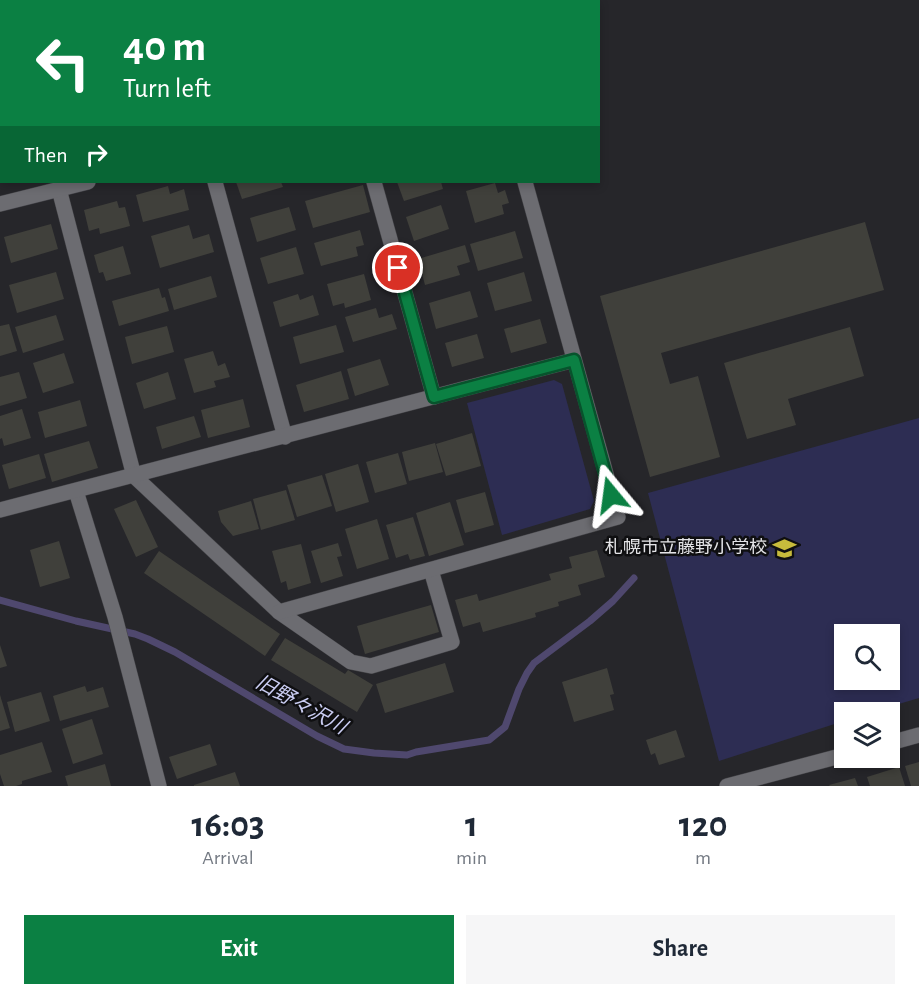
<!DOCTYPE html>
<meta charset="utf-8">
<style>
body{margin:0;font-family:"Alegreya Sans","Noto Sans JP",sans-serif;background:#f6f6f7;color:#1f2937;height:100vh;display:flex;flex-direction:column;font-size:22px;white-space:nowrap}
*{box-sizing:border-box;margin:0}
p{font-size:20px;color:#747a83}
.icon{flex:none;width:33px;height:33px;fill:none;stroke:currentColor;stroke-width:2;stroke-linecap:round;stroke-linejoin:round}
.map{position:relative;height:786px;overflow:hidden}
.details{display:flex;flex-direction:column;background:#fff;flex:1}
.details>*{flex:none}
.guide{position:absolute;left:0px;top:0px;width:600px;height:183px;box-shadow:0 3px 9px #0003;background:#0b8043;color:#fff;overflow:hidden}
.tools{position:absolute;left:834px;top:624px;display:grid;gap:12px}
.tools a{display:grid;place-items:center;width:66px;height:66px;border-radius:0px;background:#fff;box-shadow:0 3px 9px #0003;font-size:30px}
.pin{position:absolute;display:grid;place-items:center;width:51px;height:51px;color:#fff;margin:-26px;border:3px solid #fff;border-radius:50%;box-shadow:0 2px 6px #0007}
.me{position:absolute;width:66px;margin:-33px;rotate:344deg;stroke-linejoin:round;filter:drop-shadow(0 0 4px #0008)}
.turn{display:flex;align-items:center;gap:21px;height:126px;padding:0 24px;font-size:27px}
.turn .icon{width:78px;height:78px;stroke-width:2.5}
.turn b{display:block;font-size:42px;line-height:51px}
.then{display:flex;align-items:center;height:57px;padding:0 24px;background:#0003;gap:12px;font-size:22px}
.eta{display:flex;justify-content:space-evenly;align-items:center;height:102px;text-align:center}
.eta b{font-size:36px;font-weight:700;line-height:42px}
.primary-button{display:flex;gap:12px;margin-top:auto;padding:12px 24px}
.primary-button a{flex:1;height:69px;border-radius:0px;background:#0b8043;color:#fff;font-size:24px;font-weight:700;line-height:69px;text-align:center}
.primary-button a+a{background:#f6f6f7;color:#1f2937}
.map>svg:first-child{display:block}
.green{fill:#2d2d53;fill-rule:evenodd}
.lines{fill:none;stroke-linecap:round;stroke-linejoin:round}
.stream{stroke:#4f486e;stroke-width:7}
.building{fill:#40403b}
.minor-casing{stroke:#424246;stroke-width:16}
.minor{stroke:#6c6c71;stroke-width:15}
.route-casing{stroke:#07532c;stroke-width:15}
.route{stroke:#0b8043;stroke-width:10}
.labels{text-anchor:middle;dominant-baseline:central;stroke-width:5;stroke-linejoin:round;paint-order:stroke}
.poi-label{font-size:18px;fill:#e4e4e7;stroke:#0f0f11;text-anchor:end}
.water-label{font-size:20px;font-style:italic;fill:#cacdf2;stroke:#0f0f11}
</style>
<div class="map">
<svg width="919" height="786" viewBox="0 0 919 786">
<rect width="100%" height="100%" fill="#26262a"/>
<g class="green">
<polygon points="554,380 562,384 594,501 590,509 502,535 467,403"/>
<path d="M919,418V698L872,712H844V721L719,761L648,493ZM844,634H890V680H844Z"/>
</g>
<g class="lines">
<polyline class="stream" points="0,600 76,621 135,634 148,639 175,652 317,736 344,749 374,753 407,755 416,752 489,740 505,727 519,689 527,673 534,663 590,621 613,601 634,578"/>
</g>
<g class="building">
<polygon points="236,182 281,182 283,187 242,199"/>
<polygon points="397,182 441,182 443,189 404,201"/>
<polygon points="495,183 498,193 505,190 509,203 502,205 504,214 475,223 466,191"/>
<polygon points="363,185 370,212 313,228 305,201"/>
<polygon points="168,186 170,194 184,189 189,210 143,222 136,195"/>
<polygon points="117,201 119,208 125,207 130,226 100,234 99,228 89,231 84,210"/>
<polygon points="441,205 449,229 414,241 406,217"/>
<polygon points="289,207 296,230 257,242 250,218"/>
<polygon points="865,222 884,290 661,353 670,384 698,376 720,457 650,477 600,296"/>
<polygon points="51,224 58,249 11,263 4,237"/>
<polygon points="189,225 193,239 209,234 214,252 160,268 151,236"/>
<polygon points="360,230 364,245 356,247 358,256 321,266 314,243"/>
<polygon points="515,231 523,258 478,271 470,244"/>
<polygon points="465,245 470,262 457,266 460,275 425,285 418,259"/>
<polygon points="123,246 131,274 106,281 103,272 99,273 94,255"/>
<polygon points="296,247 304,274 268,284 260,258"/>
<polygon points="56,272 64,299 17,313 9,285"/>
<polygon points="524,272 532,301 495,311 487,283"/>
<polygon points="364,274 371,300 345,308 344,303 333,306 327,284"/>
<polygon points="211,276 217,297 174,310 168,289"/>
<polygon points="159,288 162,298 165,297 169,311 119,326 112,301"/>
<polygon points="470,291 478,317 436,329 429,303"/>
<polygon points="298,294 300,300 313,295 319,315 280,327 273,302"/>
<polygon points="376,308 379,318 392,314 397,329 353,342 345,317"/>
<polygon points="56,315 64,340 23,353 15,327"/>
<polygon points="540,319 547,343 511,353 504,329"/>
<polygon points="9,324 17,351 0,356 0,326"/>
<polygon points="336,325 344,352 300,364 293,337"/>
<polygon points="167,326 174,352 132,364 125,337"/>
<polygon points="850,327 864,376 788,399 796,425 747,439 724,363"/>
<polygon points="477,334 484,358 452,367 445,343"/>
<polygon points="213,351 218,366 225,363 230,377 214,381 216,387 194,393 184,359"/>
<polygon points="64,353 74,383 43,393 33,363"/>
<polygon points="380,359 389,385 355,396 347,369"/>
<polygon points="341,371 349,399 304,412 296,385"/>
<polygon points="19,372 27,398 0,406 0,377"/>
<polygon points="168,372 176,399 144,409 136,383"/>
<polygon points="243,399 250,427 208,438 201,410"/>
<polygon points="80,400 87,426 45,438 38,412"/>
<polygon points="22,409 31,438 4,446 2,438 0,439 0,416"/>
<polygon points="194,416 201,437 162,449 156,427"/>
<polygon points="472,433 481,466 446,476 436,444"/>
<polygon points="89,441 98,468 52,482 44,454"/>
<polygon points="435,443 443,472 409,481 402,452"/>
<polygon points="398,453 407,484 375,493 366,462"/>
<polygon points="39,454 46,478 9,489 2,465"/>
<polygon points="358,464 369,502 336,512 325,474"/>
<polygon points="322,475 332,506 297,517 287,485"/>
<polygon points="286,490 295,520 261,530 253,499"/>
<polygon points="485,492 494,525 465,533 456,500"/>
<polygon points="136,500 158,547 136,557 114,509"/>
<polygon points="251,501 259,529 233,536 221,522 218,511"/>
<polygon points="450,502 464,545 429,556 416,513"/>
<polygon points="413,517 425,556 410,560 408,554 396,558 386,525"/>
<polygon points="377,519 389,559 357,569 345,529"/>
<polygon points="59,541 70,578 40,587 30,550"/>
<polygon points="338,543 342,556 337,557 343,576 321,583 311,551"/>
<polygon points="301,544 311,583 288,590 286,581 281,583 272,551"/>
<polygon points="597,550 605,577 578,585 581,595 558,602 559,606 535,613 536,617 483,632 480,622 463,627 455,600 477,594 479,601 551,580 549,574 572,568 569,557"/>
<polygon points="159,551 280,634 265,656 144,573"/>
<polygon points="431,605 439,632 365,654 357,626"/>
<polygon points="285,638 345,674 348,670 373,685 357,712 271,660"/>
<polygon points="0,645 7,666 0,668"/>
<polygon points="445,663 454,692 385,713 376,684"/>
<polygon points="607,668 614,694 610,695 614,710 574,722 562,682"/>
<polygon points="85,686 87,692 103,687 109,707 60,721 53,696"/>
<polygon points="41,692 50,721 15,732 7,702"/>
<polygon points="0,695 10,728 0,731"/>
<polygon points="92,719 103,754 73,764 62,729"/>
<polygon points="676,730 685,757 659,765 655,753 651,755 646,740"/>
<polygon points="42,742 52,772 22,781 22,784 16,786 4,786 0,774 0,755"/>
<polygon points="210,744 217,765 177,779 169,757"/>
<polygon points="919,762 919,786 911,786 905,766"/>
<polygon points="105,764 111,786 68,786 65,776"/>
<polygon points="899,767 905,786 870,786 867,777"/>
<polygon points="235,772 240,786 194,786 194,785"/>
<polygon points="855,778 858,786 830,786 829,785"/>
</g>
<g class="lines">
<defs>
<g id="minor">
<polyline points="165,0 165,2"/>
<polyline points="476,0 476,2"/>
<polyline points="215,182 285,437"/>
<polyline points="374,182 434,397"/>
<polyline points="59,189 134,476 279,612 351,662 371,666 452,642 431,570"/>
<polyline points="0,204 88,182"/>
<polyline points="76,491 115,617 159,786"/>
<polyline points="0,510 574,360"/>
<polyline points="279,612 618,517 525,182"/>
<polyline points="890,743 919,735"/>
<polyline points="727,786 844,755"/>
</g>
</defs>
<use href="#minor" class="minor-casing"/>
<use href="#minor" class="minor"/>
</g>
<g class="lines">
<defs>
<polyline id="route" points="398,268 434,397 574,360 611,495"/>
</defs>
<use href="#route" class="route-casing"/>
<use href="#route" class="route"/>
</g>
<defs>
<symbol id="school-bare" viewBox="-9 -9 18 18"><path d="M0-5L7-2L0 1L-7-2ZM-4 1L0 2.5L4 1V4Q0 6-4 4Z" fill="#c7bb3c" stroke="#0f0f11" stroke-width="2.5" paint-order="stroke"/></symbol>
</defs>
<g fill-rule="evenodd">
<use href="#school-bare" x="768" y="532" width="33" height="33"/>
</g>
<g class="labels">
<g class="poi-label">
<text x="767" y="548">札幌市立藤野小学校</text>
</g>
<g class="water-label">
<text transform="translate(301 705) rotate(29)">旧野々沢川</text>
</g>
</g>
</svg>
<div class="tools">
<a><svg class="icon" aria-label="search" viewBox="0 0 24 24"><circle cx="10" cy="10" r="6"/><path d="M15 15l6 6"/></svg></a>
<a><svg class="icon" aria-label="layers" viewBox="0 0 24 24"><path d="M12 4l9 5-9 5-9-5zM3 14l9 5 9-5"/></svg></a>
</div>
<div class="pin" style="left:398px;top:268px;background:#d93025"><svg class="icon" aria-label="arrive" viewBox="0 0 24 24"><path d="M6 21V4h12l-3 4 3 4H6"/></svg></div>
<svg class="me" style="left:611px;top:495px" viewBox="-20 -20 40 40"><path d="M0-17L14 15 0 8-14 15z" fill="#0b8043" stroke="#fff" stroke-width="4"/></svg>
<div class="guide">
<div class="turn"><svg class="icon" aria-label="left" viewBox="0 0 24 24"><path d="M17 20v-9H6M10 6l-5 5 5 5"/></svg><div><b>40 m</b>Turn left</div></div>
<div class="then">Then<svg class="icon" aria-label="right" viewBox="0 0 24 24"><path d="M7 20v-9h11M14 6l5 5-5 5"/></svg></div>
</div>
</div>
<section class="details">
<div class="eta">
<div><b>16:03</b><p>Arrival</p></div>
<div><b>1</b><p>min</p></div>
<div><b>120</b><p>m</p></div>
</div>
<div class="primary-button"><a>Exit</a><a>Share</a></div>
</section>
